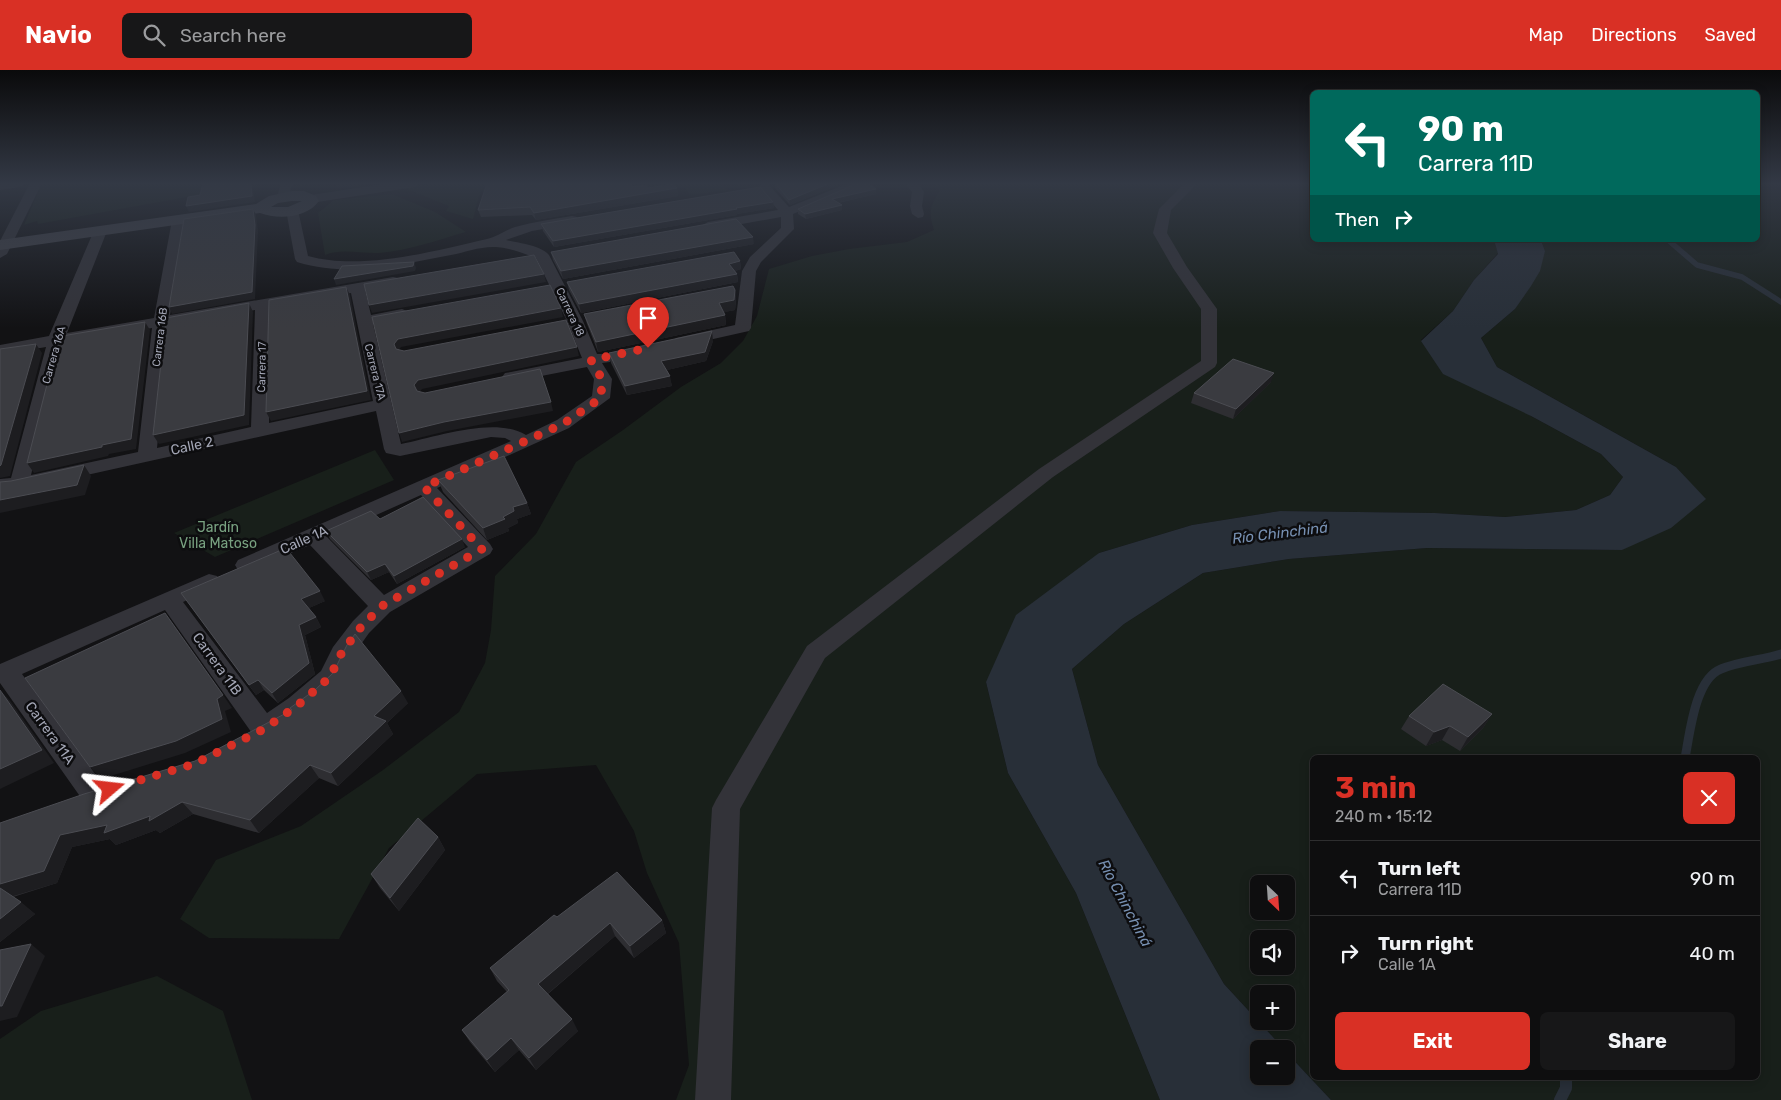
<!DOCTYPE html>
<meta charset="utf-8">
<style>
body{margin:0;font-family:Rubik,sans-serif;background:#171718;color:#f1f3f6;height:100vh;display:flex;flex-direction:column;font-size:19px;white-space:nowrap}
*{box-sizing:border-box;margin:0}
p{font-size:16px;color:#9b9c9e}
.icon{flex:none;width:28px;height:28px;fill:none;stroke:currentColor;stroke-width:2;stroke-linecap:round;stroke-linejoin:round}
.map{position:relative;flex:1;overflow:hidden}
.details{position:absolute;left:1310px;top:685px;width:450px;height:325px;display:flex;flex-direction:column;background:#0e0e0f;border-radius:8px;box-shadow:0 2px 12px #0003,0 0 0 1px #2e2e2f}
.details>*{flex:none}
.guide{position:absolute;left:1310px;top:20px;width:450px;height:152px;border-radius:8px;box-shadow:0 2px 12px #0003,0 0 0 1px #2e2e2f;background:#00695c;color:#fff;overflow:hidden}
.needle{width:32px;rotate:155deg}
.controls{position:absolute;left:1250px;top:805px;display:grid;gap:10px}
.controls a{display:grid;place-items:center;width:45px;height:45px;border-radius:8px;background:#0e0e0f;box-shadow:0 2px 12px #0003,0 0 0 1px #2e2e2f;font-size:25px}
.pin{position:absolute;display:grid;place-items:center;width:42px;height:42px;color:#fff;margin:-51px -21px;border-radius:50% 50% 50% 0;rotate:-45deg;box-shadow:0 0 5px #0007}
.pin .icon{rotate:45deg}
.me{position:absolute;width:55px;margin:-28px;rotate:73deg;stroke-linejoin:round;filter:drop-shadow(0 0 4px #0008)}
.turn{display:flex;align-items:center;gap:18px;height:105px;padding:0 25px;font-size:22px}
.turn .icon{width:65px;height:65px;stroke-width:2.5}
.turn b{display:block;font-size:35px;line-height:42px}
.then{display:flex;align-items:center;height:48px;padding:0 25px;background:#0003;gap:10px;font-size:19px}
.round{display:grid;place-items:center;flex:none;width:52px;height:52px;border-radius:8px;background:#171718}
.summary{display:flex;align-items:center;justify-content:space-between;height:85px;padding:0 25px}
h1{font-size:30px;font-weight:700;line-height:38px;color:#d93025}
.primary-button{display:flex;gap:10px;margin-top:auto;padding:10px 25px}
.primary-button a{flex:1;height:58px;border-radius:8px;background:#d93025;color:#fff;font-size:20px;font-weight:700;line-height:58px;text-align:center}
.primary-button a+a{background:#171718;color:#f1f3f6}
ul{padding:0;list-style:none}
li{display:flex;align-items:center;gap:15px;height:75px;padding:0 25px;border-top:1px solid #2e2e2f}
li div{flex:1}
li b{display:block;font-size:19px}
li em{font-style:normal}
header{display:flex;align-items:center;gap:30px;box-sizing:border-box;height:70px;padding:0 25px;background:#d93025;color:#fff}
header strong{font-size:24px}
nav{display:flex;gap:28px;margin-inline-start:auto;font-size:18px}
.search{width:350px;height:45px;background:#171718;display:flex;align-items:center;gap:12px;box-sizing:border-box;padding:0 18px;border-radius:8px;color:#9b9c9e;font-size:19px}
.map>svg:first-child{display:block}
.green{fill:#181f1a;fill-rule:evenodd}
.water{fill:#282f38}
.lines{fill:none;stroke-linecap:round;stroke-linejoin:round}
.stream-far2{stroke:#282f38;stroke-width:5.5}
.stream-far1{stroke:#282f38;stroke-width:9}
.stream{stroke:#282f38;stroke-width:12}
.street{fill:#333339;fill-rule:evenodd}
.secondary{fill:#414249;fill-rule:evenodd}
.wall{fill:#2e2e32}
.shaded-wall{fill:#1d1d20}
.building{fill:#3a3b40;stroke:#4b4c52}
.route{stroke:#d93025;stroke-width:9;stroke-dasharray:0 16.2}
.labels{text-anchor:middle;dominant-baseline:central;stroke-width:5;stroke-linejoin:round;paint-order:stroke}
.far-street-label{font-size:11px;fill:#a3a6b5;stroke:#0d0d0f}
.street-label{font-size:14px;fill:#a3a6b5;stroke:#0d0d0f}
.park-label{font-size:14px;fill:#78a180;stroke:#0d0d0f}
.water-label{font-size:15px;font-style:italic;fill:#7790b2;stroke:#0d0d0f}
</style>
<header>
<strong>Navio</strong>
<div class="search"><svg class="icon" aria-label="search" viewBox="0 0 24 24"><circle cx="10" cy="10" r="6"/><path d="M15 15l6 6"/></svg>Search here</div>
<nav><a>Map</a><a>Directions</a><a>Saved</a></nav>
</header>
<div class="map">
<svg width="1781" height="1030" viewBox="0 0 1781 1030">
<rect width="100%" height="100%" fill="#121214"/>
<g class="green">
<polygon points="42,113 264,113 38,154 37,151 24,155"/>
<polygon points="435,113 561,113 480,122 473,149 446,141 449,136 404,118"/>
<polygon points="577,113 720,113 727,120 690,125 685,118 641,118"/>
<path d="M930,113H1312V170H1494L1498,183L1474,210L1453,241L1421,270L1531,346L1601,384L1623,407L1610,425L1576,440L1505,447L1435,443L1280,441L1192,455L1099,483L986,612L1008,703L1076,823L1160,1030H676L689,995L679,873L647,803L634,761L596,695L477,704L389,778L339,869L209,868L180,849L216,790L301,756L383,700L459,642L485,593L491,560L495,506L536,464L576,392L623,360L681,317L721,293L743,271L757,246L769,199L812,186L849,179L907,172L934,160C928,141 930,137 940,120Z"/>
<path d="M1758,113H1781V1030H1331L1286,982V979H1284L1224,914L1098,695L1072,599L1124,554L1203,503L1289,489L1427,478L1622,480L1705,429L1676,397L1497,297L1481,268L1515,239L1545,181L1541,170H1758ZM1312,688H1758V1008H1312ZM1259,814H1286V841H1259ZM1259,869H1286V896H1259ZM1259,924H1286V951H1259Z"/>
<path d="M392,124L435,142L466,162C437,170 408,181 379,183C361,184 342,178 325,185L318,143L334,130Z"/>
<polygon points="375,380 394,410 215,487 174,463"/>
<polygon points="157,906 223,941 252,1030 0,1030 0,969 41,941"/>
</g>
<polygon class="water" points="1494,170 1541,170 1545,181 1540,201 1531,216 1515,239 1481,268 1497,297 1676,397 1706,429 1671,458 1622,480 1427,478 1289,489 1203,503 1124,554 1072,599 1098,695 1224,914 1284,979 1259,979 1259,1006 1286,1006 1286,982 1331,1030 1160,1030 1076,823 1008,703 986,612 1016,545 1099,483 1192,455 1280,441 1435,443 1505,447 1576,440 1610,425 1623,407 1601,384 1531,346 1443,304 1421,271 1453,241 1474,210 1498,184"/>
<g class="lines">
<polyline class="stream-far2" points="1668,170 1697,195 1742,207 1781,232"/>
<path class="stream-far1" d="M1685,688C1690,663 1695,609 1721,599C1740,591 1762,590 1781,584"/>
<polyline class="stream" points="1560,1030 1566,1018 1566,1008"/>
<g class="street">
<polygon points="0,113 26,113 20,117 0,120"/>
<polygon points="30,113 42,113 7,184 0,188 0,171"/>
<polygon points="281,113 293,113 287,130 279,130 277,127"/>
<polygon points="389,113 421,113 415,117 311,133 305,129 311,125"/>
<polygon points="764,113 768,114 789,137 849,113 866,113 793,144 794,159 761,192 756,201 751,258 749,261 682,276 676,274 674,271 676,268 735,255 742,201 750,187 781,158 781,147 708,160 701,156 708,152 778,140 758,117"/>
<polygon points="905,113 918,113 924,122 922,136 924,144 923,147 918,148 912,144 910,136 912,122"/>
<polygon points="1185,113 1198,113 1171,140 1167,163 1187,197 1217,239 1217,293 1215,297 1053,407 825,588 740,739 731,1030 695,1030 712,738 716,730 807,576 1039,399 1201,291 1201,239 1173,198 1153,163 1159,139"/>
<path d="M292,136L298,140L308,186C361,201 435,181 487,169C496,167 506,160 515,157C534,152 553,149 572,146L577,147L579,150L577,153L532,161L506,170C518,173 541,175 549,185L583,251L597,284H610L612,288L610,292L602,293L612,309L610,328L569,358L437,418L490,474L493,479L490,484L390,542L369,563L352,587L339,614L307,642L273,666L264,669L254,666L165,540L22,604L104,716L108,724L104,732L94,736L84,732L0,613V594L209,504L217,506L220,511L217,516L183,532L267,643L289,628L321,601L333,577L353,551L368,536L310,475L246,502L238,500L235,495L238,490L511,371L505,368L491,367L400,386L386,383L384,379L376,341L19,420L0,421V409L11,408L46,277L0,285V275L49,266L95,158H105L107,161L67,263L154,248L172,150L179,146L186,150L170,245L393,207L398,208L400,211L398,214L365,220L371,245L402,239L407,241L410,244L407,247L373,254L401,374C436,367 495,346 526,365L557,350L592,326L594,309L587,297L511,312L505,311L502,307L505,303L511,302L582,288L567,251L536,188C523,183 510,178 496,177C481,176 466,182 451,185C397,195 351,208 297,192L295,189L286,140ZM351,223L373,331L269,353L271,237ZM255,240L251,357L157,378L169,255ZM152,258L138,382L31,405L63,274ZM421,425L468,477L384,525L327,467Z"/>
</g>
<path class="secondary" d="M292,121H304L316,126L319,131C307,148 278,150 260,143L0,180V170L256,134L269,126ZM292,131H302L288,137H271L278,133Z"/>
</g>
<g class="wall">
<polygon points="775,113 843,113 790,135 775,118"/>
<polygon points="632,117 648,118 677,118 678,126 536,150 532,145 481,147 478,140"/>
<polygon points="876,119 876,124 838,133 842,140 806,149 798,144 798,139"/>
<polygon points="773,132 774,138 737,144 737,145 554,177 543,161 541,154"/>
<polygon points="754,174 563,209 553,190 551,182"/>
<polygon points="740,191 741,199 735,201 737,204 738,212 581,243 569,220 567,212"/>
<polygon points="735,220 736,230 735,240 724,242 725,245 726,255 598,282 587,254 584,244"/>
<polygon points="713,271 706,291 667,300 672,316 627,325 611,293 609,283"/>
<polygon points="1271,312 1233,349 1191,333 1194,323"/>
<polygon points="438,410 527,433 531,444 517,449 518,453 508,458 509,461 487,470 443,422"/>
<polygon points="380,449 465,477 397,514 389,502 371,510 330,469 326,461"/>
<polygon points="181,523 325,531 309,538 316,547 321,557 305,565 315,604 278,633 264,620 256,625"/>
<polygon points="408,633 387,653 393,664 338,716 319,708 259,763 193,744 160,763 156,760 116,775 110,769 72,777 57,813 13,827 35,844 0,872 0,753 195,691 291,640 290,638"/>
<polygon points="1492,644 1483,658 1460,681 1442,670 1426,676 1401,659 1409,646"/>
<polygon points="438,767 445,780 399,841 380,818 371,804"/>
<polygon points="557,847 662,850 666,863 634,888 615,866 548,924 578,961 536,1000 519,980 495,1002 470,972 462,960 507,922 497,911 490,898"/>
</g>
<g class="shaded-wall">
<polygon points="251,113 252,113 255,132 189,142 186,136"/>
<polygon points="299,113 318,113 300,116"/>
<polygon points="336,113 374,113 338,119"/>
<polygon points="737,113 750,113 737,116"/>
<polygon points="830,113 843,113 790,135 789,130"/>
<polygon points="677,118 678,126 536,150 534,143"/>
<polygon points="876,119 876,124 832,134 832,129"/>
<polygon points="773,132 774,138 737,144 737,145 554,177 553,171 736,138"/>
<polygon points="842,135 842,140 806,149 805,144"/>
<polygon points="253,139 256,145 258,161 255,229 172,244 169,237"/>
<polygon points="753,167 754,174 563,209 561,201"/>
<polygon points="740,191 741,199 730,203 729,194"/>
<polygon points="414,192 416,198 415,201 336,215 334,209"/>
<polygon points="544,204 546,212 372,243 369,235"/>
<polygon points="737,204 738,212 581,243 579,234"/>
<polygon points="346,217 350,225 371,330 271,351 266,342"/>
<polygon points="735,220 736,230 735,240 721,243 719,233"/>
<polygon points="249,233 253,242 249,355 159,374 153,365"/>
<polygon points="561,238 563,247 401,277 397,282 394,274 398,269"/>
<polygon points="725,245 726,255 598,282 596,272"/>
<polygon points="145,252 150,260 136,379 109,384 108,386 34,403 27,393"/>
<polygon points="712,261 713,271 706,291 663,301 661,291"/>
<polygon points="36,274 42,283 10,406 0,408 0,396"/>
<polygon points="577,277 579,286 422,319 418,324 414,315 418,310"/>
<polygon points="1274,303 1271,312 1233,349 1236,339"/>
<polygon points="670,306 672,316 627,325 625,316"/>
<polygon points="551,332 553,341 447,361 402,372 399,363 444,352"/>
<polygon points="84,395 91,406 85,425 0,443 0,430"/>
<polygon points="527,433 531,444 517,449 518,453 508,458 509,461 487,470 483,458 513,437"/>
<polygon points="462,469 465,477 397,514 394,506"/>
<polygon points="385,494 389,502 371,510 367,502"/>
<polygon points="320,521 325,531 307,539 301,529"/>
<polygon points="316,547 321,557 305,565 315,604 278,633 272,623 299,555"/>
<polygon points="258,610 264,620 256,625 249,615"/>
<polygon points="0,620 11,632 54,693 0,719"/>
<polygon points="401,621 408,633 387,653 393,664 338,716 331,703 374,646"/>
<polygon points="223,625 232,638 225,641 231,662 185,683 101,709 90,697"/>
<polygon points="1492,644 1483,658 1460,681 1468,667"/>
<polygon points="1450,656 1442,670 1426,676 1434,662"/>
<polygon points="310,695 319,708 259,763 250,750"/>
<polygon points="182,732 193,744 160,763 156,760 116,775 110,769 72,777 57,813 10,827 0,819 0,814 60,765"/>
<polygon points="438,767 445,780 399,841 390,828"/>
<polygon points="21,832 35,844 0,872 0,849"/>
<polygon points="662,850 666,863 634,888 630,876"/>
<polygon points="610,853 615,866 545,926 538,914"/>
<polygon points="31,874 45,886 17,947 0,951 0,936"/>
<polygon points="572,949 578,961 536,1000 529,988"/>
<polygon points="511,968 519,980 495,1002 487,990"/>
</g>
<g class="building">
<polygon points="203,113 251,113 252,126 186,136 188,127 200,125"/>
<polygon points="487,113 631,113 632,117 646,115 648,118 672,114 677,118 534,143 530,137 478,140"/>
<polygon points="775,113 830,113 789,130"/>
<polygon points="858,113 867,113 876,119 832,129 842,135 805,144 798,139"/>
<polygon points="760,117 773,132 736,138 737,139 553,171 541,154"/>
<polygon points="253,139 255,155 252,222 169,237 184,149"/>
<polygon points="736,149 753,167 561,201 551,182"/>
<polygon points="734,182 740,191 729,194 737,204 579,234 567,212"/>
<polygon points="534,185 544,204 369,235 364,214"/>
<polygon points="414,192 413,196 334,209 342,196"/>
<polygon points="550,215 561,238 398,269 394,274 396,279 404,281 566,250 577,277 418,310 414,315 417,321 425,323 540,299 551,332 444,352 399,363 372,247"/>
<polygon points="733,216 735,220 734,230 719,233 725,245 596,272 584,244"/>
<polygon points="346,217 367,321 266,342 269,230"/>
<polygon points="249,233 244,345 153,365 166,248"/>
<polygon points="145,252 131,369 102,375 102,377 27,393 58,271 61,271 62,266"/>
<polygon points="712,261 705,282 661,291 670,306 625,316 609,283"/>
<polygon points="36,274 1,395 0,396 0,279"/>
<polygon points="1233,289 1274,303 1236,339 1194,323"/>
<polygon points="504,386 527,433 513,437 514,441 503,447 505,449 483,458 438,410"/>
<polygon points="84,395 77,415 0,430 0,412 11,411"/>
<polygon points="423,427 462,469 394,506 385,494 367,502 326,461 371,441 380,449"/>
<polygon points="286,478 320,521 301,529 316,547 299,555 309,593 272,623 258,610 249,615 181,523"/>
<polygon points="165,543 223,625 217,629 222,649 176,671 90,697 25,608"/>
<polygon points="355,564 401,621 374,646 386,651 331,703 310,695 250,750 182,732 149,751 150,746 104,763 107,755 60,765 44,801 0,814 0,753 84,724 195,691 292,640 290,638 315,620 333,603 347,575"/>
<polygon points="1443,614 1492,644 1468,667 1450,656 1434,662 1409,646"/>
<polygon points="0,620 42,680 0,699"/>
<polygon points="418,748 438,767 390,828 371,804"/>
<polygon points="617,802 662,850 630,876 610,853 538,914 572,949 529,988 511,968 487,990 462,960 509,920 490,898 554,845 557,847"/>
<polygon points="0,818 21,832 0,849"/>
<polygon points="31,874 2,936 0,936 0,880"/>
</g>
<linearGradient id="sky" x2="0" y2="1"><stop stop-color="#0a0a0b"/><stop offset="0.44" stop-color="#333945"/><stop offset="1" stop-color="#333945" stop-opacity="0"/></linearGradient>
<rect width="1781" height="258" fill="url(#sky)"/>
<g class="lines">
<polyline class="route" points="110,719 194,694 264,659 298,635 330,607 342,582 361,557 382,536 482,479 424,417 563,354 601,328 602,309 591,290 648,278"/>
</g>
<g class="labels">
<g class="far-street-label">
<text transform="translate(570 242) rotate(65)">Carrera 18</text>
<text transform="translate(160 267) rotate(-83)">Carrera 16B</text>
<text transform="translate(54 285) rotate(-74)">Carrera 16A</text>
<text transform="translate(262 297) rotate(-89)">Carrera 17</text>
<text transform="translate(375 302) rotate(76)">Carrera 17A</text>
</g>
<g class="street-label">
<text transform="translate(192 376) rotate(-12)">Calle 2</text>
<text transform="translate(304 470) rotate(-24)">Calle 1A</text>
<text transform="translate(217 594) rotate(54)">Carrera 11B</text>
<text transform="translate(50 663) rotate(54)">Carrera 11A</text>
</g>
<g class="park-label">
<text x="218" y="457">Jardín<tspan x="218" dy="16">Villa Matoso</tspan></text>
</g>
<g class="water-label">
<text transform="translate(1280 463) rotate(-7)">Río Chinchiná</text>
<text transform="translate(1125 833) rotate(62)">Río Chinchiná</text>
</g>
</g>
</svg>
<div class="controls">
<a><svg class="needle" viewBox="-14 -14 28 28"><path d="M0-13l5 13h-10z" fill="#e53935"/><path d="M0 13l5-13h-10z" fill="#9b9c9e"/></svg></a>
<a><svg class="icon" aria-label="sound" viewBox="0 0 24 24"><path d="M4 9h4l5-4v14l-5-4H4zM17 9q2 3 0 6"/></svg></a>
<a>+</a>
<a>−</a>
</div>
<div class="pin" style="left:648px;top:278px;background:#d93025"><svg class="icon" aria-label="arrive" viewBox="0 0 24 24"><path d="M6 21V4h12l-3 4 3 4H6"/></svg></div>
<svg class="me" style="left:110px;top:719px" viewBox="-20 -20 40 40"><path d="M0-17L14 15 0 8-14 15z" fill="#d93025" stroke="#fff" stroke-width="4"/></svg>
<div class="guide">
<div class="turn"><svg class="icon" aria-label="left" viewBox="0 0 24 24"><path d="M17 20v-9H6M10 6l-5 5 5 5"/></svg><div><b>90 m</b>Carrera 11D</div></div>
<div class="then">Then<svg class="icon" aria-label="right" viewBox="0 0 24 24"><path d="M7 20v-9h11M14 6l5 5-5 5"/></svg></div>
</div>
<section class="details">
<div class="summary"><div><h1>3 min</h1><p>240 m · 15:12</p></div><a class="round" style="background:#d93025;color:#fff"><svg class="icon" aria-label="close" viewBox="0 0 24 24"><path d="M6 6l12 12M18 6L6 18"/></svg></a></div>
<ul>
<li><svg class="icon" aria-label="left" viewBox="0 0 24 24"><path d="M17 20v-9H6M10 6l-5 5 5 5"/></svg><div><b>Turn left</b><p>Carrera 11D</p></div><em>90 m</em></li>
<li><svg class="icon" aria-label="right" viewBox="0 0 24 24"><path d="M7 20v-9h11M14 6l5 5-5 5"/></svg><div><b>Turn right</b><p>Calle 1A</p></div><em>40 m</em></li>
</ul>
<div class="primary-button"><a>Exit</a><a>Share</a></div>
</section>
</div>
